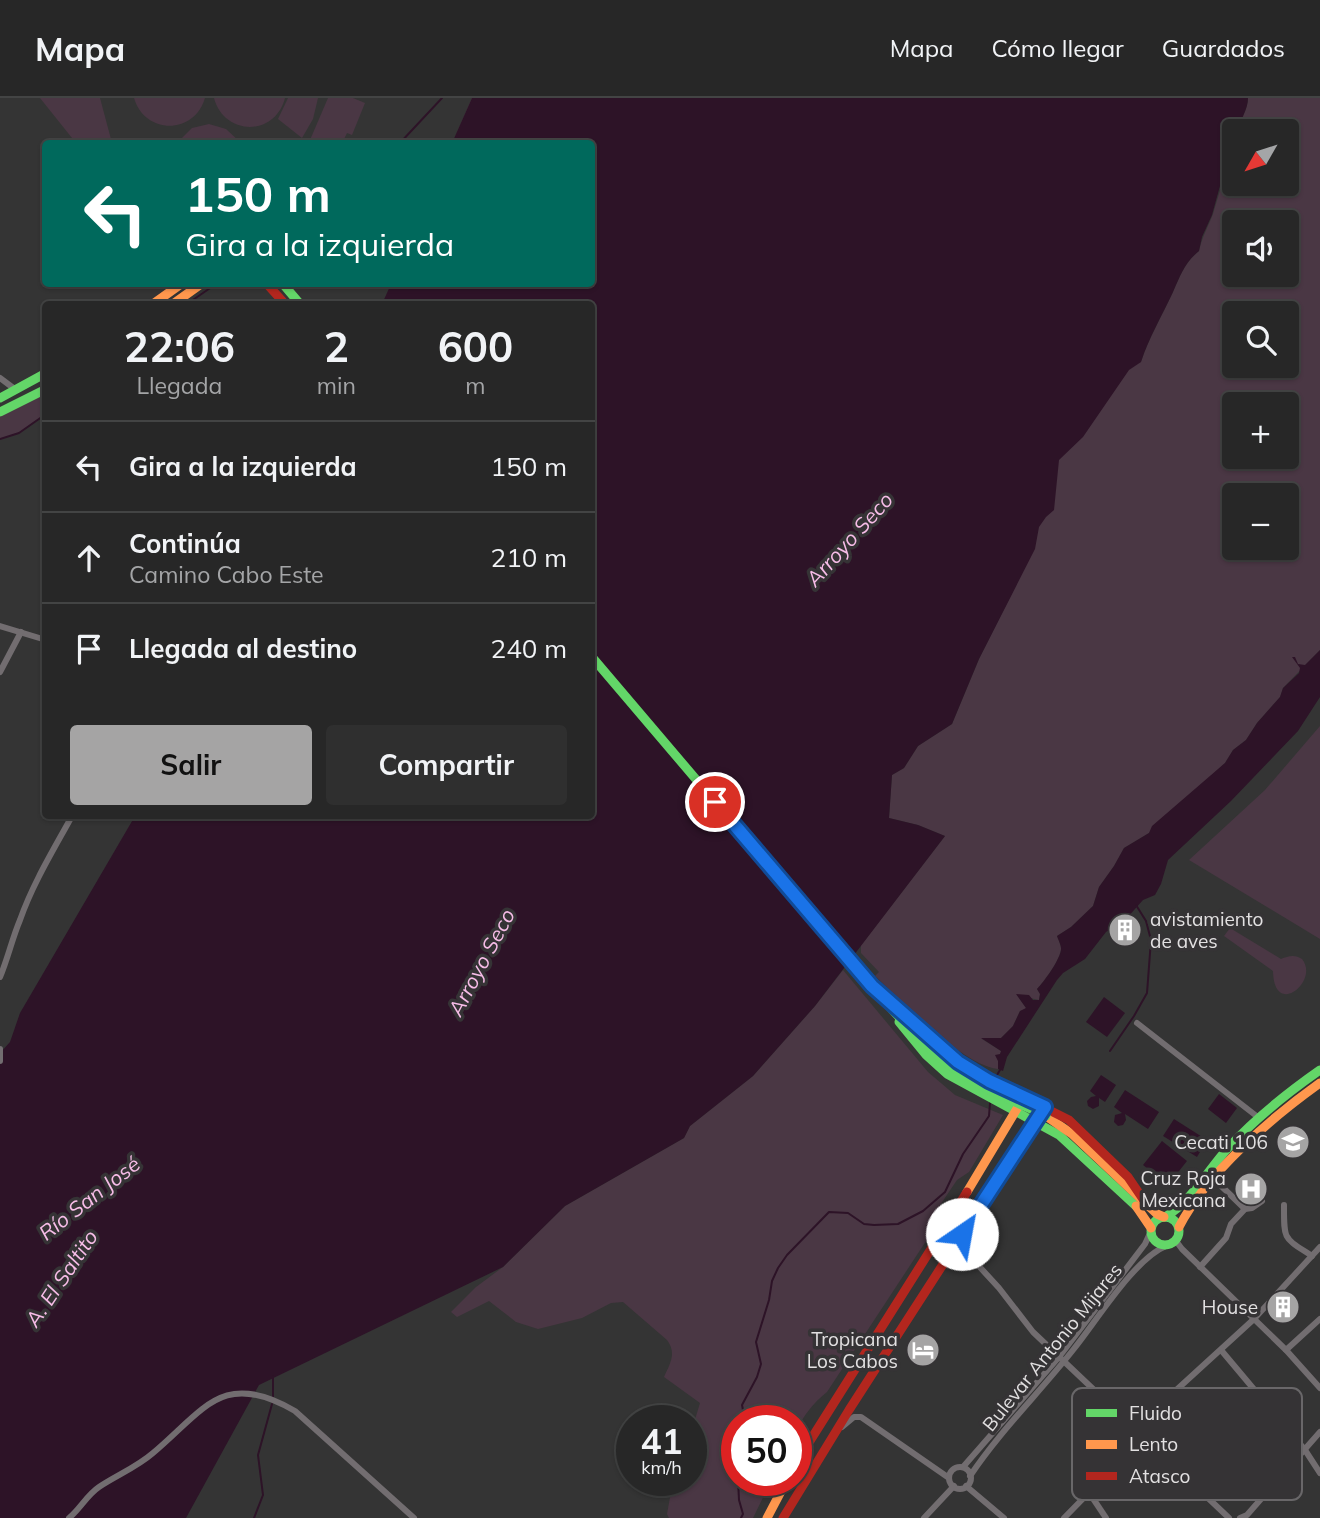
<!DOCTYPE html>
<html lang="es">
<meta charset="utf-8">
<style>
body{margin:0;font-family:Mulish,sans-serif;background:#2f2f2f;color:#f1f3f6;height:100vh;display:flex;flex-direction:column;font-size:26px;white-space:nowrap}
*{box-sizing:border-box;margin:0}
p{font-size:23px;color:#a4a5a7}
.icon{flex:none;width:38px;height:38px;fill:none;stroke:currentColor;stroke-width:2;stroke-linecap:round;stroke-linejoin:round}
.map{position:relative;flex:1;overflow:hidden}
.drawer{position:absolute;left:42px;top:203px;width:553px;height:518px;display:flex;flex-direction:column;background:#272727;border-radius:7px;box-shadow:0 2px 5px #0004,0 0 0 2px #434444}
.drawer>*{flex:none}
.banner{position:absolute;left:42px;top:42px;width:553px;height:147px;border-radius:7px;box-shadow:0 2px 5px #0004,0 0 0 2px #434444;background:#00695c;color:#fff;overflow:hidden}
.needle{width:46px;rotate:231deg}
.controls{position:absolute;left:1222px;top:21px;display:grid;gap:14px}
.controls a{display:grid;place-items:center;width:77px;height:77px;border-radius:7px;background:#272727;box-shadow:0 2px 5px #0004,0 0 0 2px #434444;font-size:35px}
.speed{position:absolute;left:616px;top:1307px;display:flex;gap:14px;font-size:35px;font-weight:700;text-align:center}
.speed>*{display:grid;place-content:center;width:91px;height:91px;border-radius:50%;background:#272727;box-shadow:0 2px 5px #0004,0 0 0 2px #434444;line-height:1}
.speed small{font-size:18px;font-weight:400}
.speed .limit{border:10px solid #d22;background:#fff;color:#111}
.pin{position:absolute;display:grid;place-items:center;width:60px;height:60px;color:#fff;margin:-30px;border:4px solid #fff;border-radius:50%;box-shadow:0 2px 7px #0007}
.me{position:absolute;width:77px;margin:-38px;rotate:33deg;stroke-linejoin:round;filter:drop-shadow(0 0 5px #0008)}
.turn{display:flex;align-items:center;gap:24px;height:147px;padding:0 28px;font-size:32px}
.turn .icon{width:91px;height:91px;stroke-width:2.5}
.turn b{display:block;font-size:49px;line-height:60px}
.eta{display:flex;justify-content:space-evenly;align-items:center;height:119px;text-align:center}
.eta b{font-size:42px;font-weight:700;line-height:49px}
.action{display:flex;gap:14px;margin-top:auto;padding:14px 28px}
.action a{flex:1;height:80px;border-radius:7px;background:#a5a4a4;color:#111;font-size:28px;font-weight:700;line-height:80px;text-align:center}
.action a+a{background:#2f2f2f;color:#f1f3f6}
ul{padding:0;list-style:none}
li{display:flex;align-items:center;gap:21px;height:91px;padding:0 28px;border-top:2px solid #434444}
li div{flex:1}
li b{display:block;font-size:26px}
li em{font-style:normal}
header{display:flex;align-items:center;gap:42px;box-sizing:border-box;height:98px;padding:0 35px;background:#272727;border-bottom:2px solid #434444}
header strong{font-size:33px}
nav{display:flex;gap:38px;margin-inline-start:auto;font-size:24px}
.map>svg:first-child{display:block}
.green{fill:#4a3744;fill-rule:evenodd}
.water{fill:#2d1327}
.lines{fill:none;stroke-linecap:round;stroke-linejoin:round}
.stream{stroke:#2d1327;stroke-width:2}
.street{stroke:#726d70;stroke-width:6}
.fast{stroke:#63d668;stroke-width:9}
.slow{stroke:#ff974d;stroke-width:9}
.jam{stroke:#b3261e;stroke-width:9}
.fast-bridge{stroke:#63d668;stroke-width:9}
.route-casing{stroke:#114b97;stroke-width:18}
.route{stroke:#1a73e8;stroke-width:12}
.labels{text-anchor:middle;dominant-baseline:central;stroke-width:7;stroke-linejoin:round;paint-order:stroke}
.poi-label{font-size:19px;fill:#e2e0e1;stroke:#353335;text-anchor:end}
.street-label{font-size:19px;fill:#e2e0e1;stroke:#353335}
.water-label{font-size:21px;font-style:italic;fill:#f6bce7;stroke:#353335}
.key{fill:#353335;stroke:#696769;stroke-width:2}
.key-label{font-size:19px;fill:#e2e0e1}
</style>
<header>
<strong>Mapa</strong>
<nav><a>Mapa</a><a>Cómo llegar</a><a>Guardados</a></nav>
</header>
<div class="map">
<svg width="1320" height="1420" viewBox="0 0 1320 1420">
<rect width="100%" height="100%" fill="#343434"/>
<g class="green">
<polygon points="40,0 100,0 112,45 76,45"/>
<path d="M134,0H205C194,37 145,37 134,0Z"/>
<path d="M214,0H285C275,39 224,38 214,0Z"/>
<polygon points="288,0 318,0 313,21 302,40 278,21"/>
<polygon points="328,0 353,0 365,5 352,37 347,35 342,45 319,45 310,42"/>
<path d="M472,0H784L1076,281L1141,264C1149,239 1162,218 1173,194C1180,178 1185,164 1199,153C1202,139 1208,129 1213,116C1219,96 1224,77 1234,58V86H1286V33H1238C1240,21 1248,12 1248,0H1320V552L1283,590L1280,599L1257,625L1246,642L1233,652L1225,665L1149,735L1124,750L1114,768L1099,789L1093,808L1071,829L1057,838C1058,841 1061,847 1061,850C1062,859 1044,884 1037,891L1040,896L1039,902L1017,897L1026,910L1025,912L1020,913L1013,928L1001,940L982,941L1001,953L998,971C962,967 903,904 875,878L879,874L861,855V847L945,738L918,727L889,720L892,677L904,670L918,648L952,626L979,561L1020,479L592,206V46H452ZM1234,124H1286V177H1234ZM1234,215H1286V268H1234ZM1234,306H1286V359H1234ZM1234,397H1286V450H1234Z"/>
<polygon points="209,26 226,31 241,45 177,45 192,30"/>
<polygon points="45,294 45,316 19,335 0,341 0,318"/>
<polygon points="1320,628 1320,841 1189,762 1265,692"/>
<path d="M1230,830L1281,861C1288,858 1295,856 1302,861C1320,883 1274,921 1273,873L1224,838Z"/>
<path d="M843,872L928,974L955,997L1003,1017L969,1074L957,1082L930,1122V1137L827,1294C813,1305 804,1317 796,1333V1323H737V1382L771,1383L753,1420H669L667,1416L673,1383L691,1382V1335L700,1305L664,1279C670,1266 677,1255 667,1242L623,1204L611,1205L582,1220L538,1231L516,1224L489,1203L457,1219L451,1214L476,1189L503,1169L565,1108L684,1040L690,1028L753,978L815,908Z"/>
</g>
<g class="water">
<path d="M472,0H1248C1248,12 1240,21 1238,33H1234V58L1223,77L1212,117L1202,139L1199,153C1185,164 1180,178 1173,194C1162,218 1149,239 1141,264L1129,272L1083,339L1059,362L1054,412L1046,419L1039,429L1035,451L979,561L952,626L918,648L904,670L892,677L889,720L918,727L945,738L815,908L753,978L690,1028L684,1040L565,1108L503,1169L259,1287L186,1420H0V955L10,944L20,915L135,718H592V206H382L391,186H592V46L452,45Z"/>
<path d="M1320,552V599L1298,633L1231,703L1168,762L1161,786L1155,797L1143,802L1118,830L1116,835L1109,832L1106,834L1085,861L1063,875L1057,882L1007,959L1003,973L998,971V963L995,957L1000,956L1001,953L981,940H1001L1013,928L1020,913L1026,910L1016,896L1029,897L1033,902H1039L1040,896L1037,891C1044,884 1062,859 1061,850C1061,847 1058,841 1057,838L1071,829L1093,808L1099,789L1114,768L1124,750L1149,735L1152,728L1225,665L1233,652L1246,642L1257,625L1280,599L1283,590L1299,575L1300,570L1292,559H1295L1298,566L1305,567Z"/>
<polygon points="1104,899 1125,915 1107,939 1086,924"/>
<polygon points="1101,977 1116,987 1105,1004 1099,1000 1099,1008 1093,1011 1088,1008 1087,1003 1091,999 1096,998 1090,993"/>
<polygon points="1125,992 1159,1014 1148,1031 1125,1016 1126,1022 1123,1027 1118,1028 1114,1024 1115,1017 1122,1015 1114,1009"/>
<polygon points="1219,996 1237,1010 1226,1025 1208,1011"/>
<polygon points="1174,1021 1207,1042 1197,1059 1163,1038"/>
<polygon points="1162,1043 1187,1063 1168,1087 1143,1067"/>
</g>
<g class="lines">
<g class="stream">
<polyline points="399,46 442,0"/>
<polyline points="187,206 216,186"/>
<polyline points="0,341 19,335 46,316"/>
<polyline points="1110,953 1134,918 1147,895 1151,842 1146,823 1136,807"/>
<polyline points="994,982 1000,972"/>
<polyline points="273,1300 273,1278"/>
<polyline points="741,1323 744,1317 742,1307 757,1279 761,1266 756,1244 769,1202 772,1183 778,1170 787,1157 829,1114 848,1115 864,1126 874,1127 898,1126 923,1113 945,1094 963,1056 989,1018 990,1005"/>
<polyline points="737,1331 737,1347"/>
<polyline points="738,1382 739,1402 743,1416 741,1420"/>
<polyline points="254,1420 263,1397 258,1357 272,1306"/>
</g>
<g class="street">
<polyline points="0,280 16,292"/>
<polyline points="0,528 46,542"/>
<polyline points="0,574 21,534"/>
<path d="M0,879C8,860 12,841 20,822C33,785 54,751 72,718"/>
<polyline points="1137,925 1259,1020"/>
<polyline points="0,951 0,963"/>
<polyline points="1214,1081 1245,1111"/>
<path d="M1284,1107C1284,1143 1283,1139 1312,1158"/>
<polyline points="966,1137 963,1149 965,1153 999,1190 1033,1234 1229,1420"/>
<polyline points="1176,1143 1182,1151 1286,1252 1320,1290"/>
<polyline points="1200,1169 1226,1140 1231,1126 1245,1111 1252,1110 1262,1103"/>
<polyline points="1221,1252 1305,1352 1320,1375"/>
<polyline points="1286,1252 1320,1221"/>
<polyline points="842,1329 854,1319 861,1319 949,1380"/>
<polyline points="963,1369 1059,1259 1145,1146 1151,1133"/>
<circle cx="960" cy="1380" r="11"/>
<path d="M970,1378C1000,1333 1040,1294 1073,1252C1096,1224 1134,1161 1166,1148"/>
<polyline points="966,1388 1004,1420"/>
<polyline points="1090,1396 1106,1420"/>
<path d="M69,1420C80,1411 87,1397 99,1389C117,1377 137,1369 153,1355C205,1311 223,1271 295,1313L414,1420"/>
<polyline points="924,1420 954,1388"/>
<polyline points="1064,1420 1110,1373 1146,1321 1161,1306 1254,1221 1320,1149"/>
<polyline points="1240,1420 1247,1417 1320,1334"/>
</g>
<g class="fast">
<polyline points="283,186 300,206"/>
<polyline points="0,300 46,275"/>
<polyline points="0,314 46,291"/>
<polyline points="592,559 876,893"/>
<polyline points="899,924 926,957 947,976 1059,1037 1138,1110"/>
<circle cx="1165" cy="1133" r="14"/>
<path d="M1165,1119C1192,1103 1207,1073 1228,1050C1255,1021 1287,995 1320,972"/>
<polyline points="951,1154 1045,1009"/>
</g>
<g class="slow">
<polyline points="153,206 181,186"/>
<polyline points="173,206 201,186"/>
<polyline points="1046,1018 1072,1036 1157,1116 1164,1119"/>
<polyline points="967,1094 1024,999"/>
<polyline points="1136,1108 1151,1130"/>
<path d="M1179,1129C1207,1075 1271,1020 1320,985"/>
<polyline points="767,1420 787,1382"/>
</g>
<g class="jam">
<polyline points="267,186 285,206"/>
<polyline points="892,906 950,957 975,975 1069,1022 1128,1079 1145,1104"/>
<polyline points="796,1365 967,1094"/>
<polyline points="783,1420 849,1312 951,1154"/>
</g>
<path class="fast-bridge" d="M872,889C900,920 927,953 963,977C989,994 1018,1005 1046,1018"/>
</g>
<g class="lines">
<defs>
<polyline id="route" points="715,704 872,888 958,964 989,983 1045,1009 962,1136"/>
</defs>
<use href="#route" class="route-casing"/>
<use href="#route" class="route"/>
</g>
<defs>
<symbol id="building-disc" viewBox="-11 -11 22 22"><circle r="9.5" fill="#a5a4a4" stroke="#353335"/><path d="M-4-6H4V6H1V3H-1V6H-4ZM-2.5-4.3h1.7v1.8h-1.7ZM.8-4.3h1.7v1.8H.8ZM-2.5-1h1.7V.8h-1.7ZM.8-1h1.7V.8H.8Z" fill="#fff"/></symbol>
<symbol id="university-disc" viewBox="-11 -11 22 22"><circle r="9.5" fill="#a5a4a4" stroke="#353335"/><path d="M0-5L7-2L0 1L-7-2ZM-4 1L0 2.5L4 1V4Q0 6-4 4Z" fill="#fff"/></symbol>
<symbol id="hospital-disc" viewBox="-11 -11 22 22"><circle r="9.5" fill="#a5a4a4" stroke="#353335"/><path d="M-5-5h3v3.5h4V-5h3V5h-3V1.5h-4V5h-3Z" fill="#fff"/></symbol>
<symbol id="hotel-disc" viewBox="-11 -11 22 22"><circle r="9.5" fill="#a5a4a4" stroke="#353335"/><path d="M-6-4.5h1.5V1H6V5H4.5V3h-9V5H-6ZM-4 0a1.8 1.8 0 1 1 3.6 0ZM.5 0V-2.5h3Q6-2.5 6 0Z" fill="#fff"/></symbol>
</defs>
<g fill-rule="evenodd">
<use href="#building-disc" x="1106" y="813" width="38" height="38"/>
<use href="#university-disc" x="1274" y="1025" width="38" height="38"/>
<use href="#hospital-disc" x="1232" y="1072" width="38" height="38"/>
<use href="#building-disc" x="1264" y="1190" width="38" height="38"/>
<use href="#hotel-disc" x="904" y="1233" width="38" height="38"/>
</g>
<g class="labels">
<g class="poi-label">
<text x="1150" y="821" text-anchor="start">avistamiento<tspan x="1150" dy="22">de aves</tspan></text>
<text x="1268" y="1044">Cecati 106</text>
<text x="1226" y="1080">Cruz Roja<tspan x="1226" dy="22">Mexicana</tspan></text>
<text x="1258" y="1209">House</text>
<text x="898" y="1241">Tropicana<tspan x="898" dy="22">Los Cabos</tspan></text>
</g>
<g class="street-label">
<text transform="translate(1052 1249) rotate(-51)">Bulevar Antonio Mijares</text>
</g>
<g class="water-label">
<text transform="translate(849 441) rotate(-48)">Arroyo Seco</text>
<text transform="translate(481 864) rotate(-62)">Arroyo Seco</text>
<text transform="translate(89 1100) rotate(-38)">Río San José</text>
<text transform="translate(61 1180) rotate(-56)">A. El Saltito</text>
</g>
</g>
<rect x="1072" y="1290" width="230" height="112" rx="10" class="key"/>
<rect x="1086" y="1311" width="31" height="8" fill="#63d668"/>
<rect x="1086" y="1342" width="31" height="9" fill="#ff974d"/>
<rect x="1086" y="1374" width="31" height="8" fill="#b3261e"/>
<g class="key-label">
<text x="1129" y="1322">Fluido</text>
<text x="1129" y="1353">Lento</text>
<text x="1129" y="1385">Atasco</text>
</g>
</svg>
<div class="controls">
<a><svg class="needle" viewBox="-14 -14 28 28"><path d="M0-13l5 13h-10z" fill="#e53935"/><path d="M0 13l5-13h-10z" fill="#a4a5a7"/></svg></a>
<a><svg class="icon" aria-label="sound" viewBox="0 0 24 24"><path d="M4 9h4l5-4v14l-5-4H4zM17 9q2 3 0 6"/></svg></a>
<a><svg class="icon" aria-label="search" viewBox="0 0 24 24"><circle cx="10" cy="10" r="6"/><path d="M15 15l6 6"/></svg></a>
<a>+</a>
<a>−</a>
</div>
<div class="speed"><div>41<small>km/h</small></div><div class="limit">50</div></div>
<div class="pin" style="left:715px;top:704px;background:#d93025"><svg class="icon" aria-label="arrive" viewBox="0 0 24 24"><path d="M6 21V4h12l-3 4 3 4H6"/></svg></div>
<svg class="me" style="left:962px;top:1136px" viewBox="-20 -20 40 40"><circle r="19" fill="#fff"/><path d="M0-13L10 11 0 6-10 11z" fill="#1a73e8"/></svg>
<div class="banner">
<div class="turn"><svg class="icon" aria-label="left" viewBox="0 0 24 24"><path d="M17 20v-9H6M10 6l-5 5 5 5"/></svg><div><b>150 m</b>Gira a la izquierda</div></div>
</div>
<section class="drawer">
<div class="eta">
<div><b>22:06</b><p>Llegada</p></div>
<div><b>2</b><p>min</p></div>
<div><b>600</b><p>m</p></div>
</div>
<ul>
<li><svg class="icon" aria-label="left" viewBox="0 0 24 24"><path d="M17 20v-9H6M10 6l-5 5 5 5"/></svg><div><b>Gira a la izquierda</b></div><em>150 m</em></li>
<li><svg class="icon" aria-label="ahead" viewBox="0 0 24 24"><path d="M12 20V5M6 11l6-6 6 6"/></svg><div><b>Continúa</b><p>Camino Cabo Este</p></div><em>210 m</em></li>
<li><svg class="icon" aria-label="arrive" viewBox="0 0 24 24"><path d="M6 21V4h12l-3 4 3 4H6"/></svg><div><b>Llegada al destino</b></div><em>240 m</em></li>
</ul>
<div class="action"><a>Salir</a><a>Compartir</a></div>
</section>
</div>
